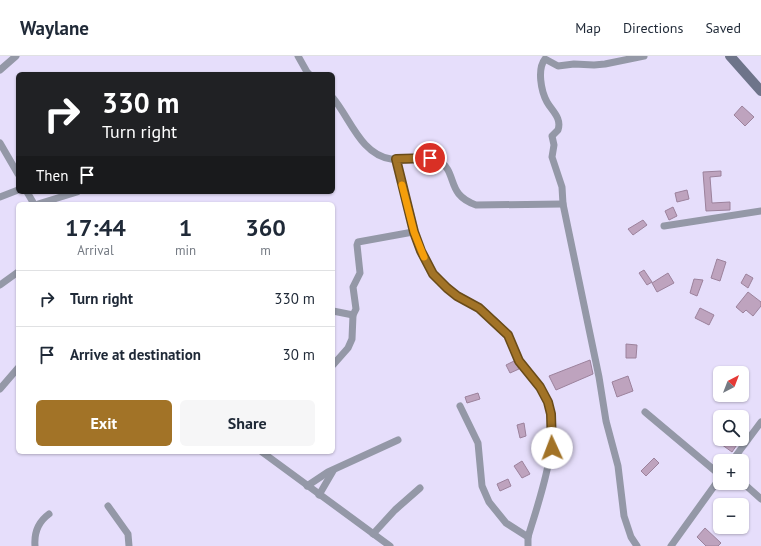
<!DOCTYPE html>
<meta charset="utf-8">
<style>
body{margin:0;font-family:"PT Sans",sans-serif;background:#f6f6f7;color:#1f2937;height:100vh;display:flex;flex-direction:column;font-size:15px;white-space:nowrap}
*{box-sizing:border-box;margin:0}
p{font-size:13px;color:#747a83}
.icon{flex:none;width:22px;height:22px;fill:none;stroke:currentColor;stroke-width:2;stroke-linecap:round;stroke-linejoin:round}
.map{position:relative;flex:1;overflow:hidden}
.sheet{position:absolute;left:16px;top:146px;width:319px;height:252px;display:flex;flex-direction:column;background:#fff;border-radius:6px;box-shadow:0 1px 3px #0004}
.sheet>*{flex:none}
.top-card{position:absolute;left:16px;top:16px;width:319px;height:122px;border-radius:6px;box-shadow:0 1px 3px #0004;background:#202124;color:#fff;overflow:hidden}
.needle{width:26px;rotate:42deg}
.fabs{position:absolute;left:713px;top:310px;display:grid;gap:8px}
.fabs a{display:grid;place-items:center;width:36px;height:36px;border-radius:6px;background:#fff;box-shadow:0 1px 3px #0004;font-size:20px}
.pin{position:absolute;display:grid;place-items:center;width:34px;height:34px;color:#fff;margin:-17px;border:2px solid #fff;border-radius:50%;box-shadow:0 1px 4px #0007}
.me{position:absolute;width:44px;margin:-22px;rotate:358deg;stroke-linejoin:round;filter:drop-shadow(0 0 3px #0008)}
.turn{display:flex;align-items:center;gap:14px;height:84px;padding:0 20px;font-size:18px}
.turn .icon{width:52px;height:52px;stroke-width:2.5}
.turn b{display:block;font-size:28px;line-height:34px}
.then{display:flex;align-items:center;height:38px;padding:0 20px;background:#0003;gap:8px;font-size:15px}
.eta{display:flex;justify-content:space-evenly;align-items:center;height:68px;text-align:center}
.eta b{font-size:24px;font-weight:700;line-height:28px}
.primary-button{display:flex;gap:8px;margin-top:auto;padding:8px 20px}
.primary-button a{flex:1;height:46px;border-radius:6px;background:#a27327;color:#fff;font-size:16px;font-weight:700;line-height:46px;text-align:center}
.primary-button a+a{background:#f6f6f7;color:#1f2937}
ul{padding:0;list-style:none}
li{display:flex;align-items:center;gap:12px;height:56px;padding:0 20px;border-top:1px solid #e0e1e3}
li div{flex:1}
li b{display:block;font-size:15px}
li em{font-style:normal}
header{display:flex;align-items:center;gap:24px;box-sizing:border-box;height:56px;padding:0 20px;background:#fff;border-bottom:1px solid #e0e1e3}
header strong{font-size:19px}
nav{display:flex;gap:22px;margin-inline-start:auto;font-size:14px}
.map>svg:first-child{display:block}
.building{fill:#bea3be;stroke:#9c829c}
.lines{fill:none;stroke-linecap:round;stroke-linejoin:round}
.minor{stroke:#9498a7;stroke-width:7}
.secondary{stroke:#6e748a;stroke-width:10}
.route-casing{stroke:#694b19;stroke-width:10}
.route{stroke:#a27327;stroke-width:7}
.slow{stroke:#f59e0b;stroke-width:7}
</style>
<header>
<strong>Waylane</strong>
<nav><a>Map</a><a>Directions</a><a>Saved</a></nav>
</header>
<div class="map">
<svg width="761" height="490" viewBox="0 0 761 490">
<rect width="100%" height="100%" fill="#e6defb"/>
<g class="building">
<polygon points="742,50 754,61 745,70 734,59"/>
<polygon points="721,115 721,120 710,121 712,147 730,146 730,154 706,155 703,116"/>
<polygon points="687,134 689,143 677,146 675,137"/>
<polygon points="673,151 677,160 669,164 665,155"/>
<polygon points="643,164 647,169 633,179 628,173"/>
<polygon points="717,203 726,206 720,225 711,222"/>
<polygon points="644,214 652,226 647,229 639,217"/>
<polygon points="668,217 674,227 657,236 652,227"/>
<polygon points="746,218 753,222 748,232 741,227"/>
<polygon points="694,223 703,224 697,240 690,237"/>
<polygon points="748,236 761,246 761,250 753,260 746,254 743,257 736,251"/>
<polygon points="700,252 714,259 709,269 695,262"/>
<polygon points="626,288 637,289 636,302 626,302"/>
<polygon points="590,304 593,318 556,334 549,320"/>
<polygon points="514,305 519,313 510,317 506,309"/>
<polygon points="628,320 633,335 617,341 612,326"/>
<polygon points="478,337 480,343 467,347 465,341"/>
<polygon points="524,367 526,380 520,382 517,369"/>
<polygon points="714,383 741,383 732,396"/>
<polygon points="654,402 659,407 646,420 641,415"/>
<polygon points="522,405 530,418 522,422 514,410"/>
<polygon points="508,423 511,430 500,435 497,428"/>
<polygon points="705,472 721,487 718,490 706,490 697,481"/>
</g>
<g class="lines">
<g class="minor">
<polyline points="298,0 307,16 309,18"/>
<polyline points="0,14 16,0"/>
<path d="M333,42C350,62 361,99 391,103C406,106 422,101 438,103C459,118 445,138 476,149L563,148"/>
<polyline points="0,87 18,118"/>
<path d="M396,103C405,141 411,185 434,218C446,236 462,240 479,252C485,255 490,261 495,265C512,281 510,288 520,306C528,320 542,330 547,345C562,383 539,444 528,481V490"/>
<polyline points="27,136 34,148"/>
<polyline points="0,141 18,134"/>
<polyline points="38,148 77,136"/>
<polyline points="664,170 761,155"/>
<polyline points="0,229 18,216"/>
<polyline points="333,255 353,259"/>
<polyline points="333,309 348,292 352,283 353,259 356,253 353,231 360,217 357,189 358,186 413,176"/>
<polyline points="0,333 18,312"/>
<polyline points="460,350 478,387 482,430 489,446 506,467 528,481"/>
<polyline points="645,356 720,419"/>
<polyline points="262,396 390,490"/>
<polyline points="732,405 761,366"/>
<polyline points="742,426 761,443"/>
<polyline points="307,430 328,416 398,384"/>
<polyline points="319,439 333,415"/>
<polyline points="108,450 128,478 129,490"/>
<polyline points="373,478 395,454 420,432"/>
<path d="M35,490C34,477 38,466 49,458"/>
<path d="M637,490L631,481L624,460L618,410L606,365L599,321L563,148L562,131L552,101L554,89L552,80L558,74C562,62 552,55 547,46C541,35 537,13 545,3L558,10L574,8L594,9L605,8L644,0"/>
<polyline points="671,490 720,422"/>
</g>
<polyline class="secondary" points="730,0 761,35"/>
</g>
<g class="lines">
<defs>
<polyline id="route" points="430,102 396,103 414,176 421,195 433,218 447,232 457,240 479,252 508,279 519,305 540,331 548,346 551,358 552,392"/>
</defs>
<use href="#route" class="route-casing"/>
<use href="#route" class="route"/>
<polyline class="slow" points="402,129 414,176 424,201"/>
</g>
</svg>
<div class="fabs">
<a><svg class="needle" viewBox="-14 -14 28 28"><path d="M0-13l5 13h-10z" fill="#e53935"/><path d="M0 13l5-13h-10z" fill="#747a83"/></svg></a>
<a><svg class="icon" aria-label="search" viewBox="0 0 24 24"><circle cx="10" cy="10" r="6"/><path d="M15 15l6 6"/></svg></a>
<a>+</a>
<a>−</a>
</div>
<div class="pin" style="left:430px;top:102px;background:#d93025"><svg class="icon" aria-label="arrive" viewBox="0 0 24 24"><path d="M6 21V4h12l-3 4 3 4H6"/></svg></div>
<svg class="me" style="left:552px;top:392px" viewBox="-20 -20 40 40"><circle r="19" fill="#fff"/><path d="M0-13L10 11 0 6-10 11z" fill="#a27327"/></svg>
<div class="top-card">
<div class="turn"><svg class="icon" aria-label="right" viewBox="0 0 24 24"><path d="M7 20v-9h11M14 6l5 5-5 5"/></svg><div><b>330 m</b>Turn right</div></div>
<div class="then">Then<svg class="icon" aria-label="arrive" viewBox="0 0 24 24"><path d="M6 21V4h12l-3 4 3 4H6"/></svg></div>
</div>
<section class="sheet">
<div class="eta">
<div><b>17:44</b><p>Arrival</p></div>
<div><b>1</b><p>min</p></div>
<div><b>360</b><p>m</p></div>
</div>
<ul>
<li><svg class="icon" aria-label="right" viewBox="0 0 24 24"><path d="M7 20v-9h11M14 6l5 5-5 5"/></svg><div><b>Turn right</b></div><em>330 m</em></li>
<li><svg class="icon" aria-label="arrive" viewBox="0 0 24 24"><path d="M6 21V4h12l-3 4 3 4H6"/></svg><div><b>Arrive at destination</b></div><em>30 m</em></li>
</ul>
<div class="primary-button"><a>Exit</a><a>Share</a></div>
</section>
</div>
